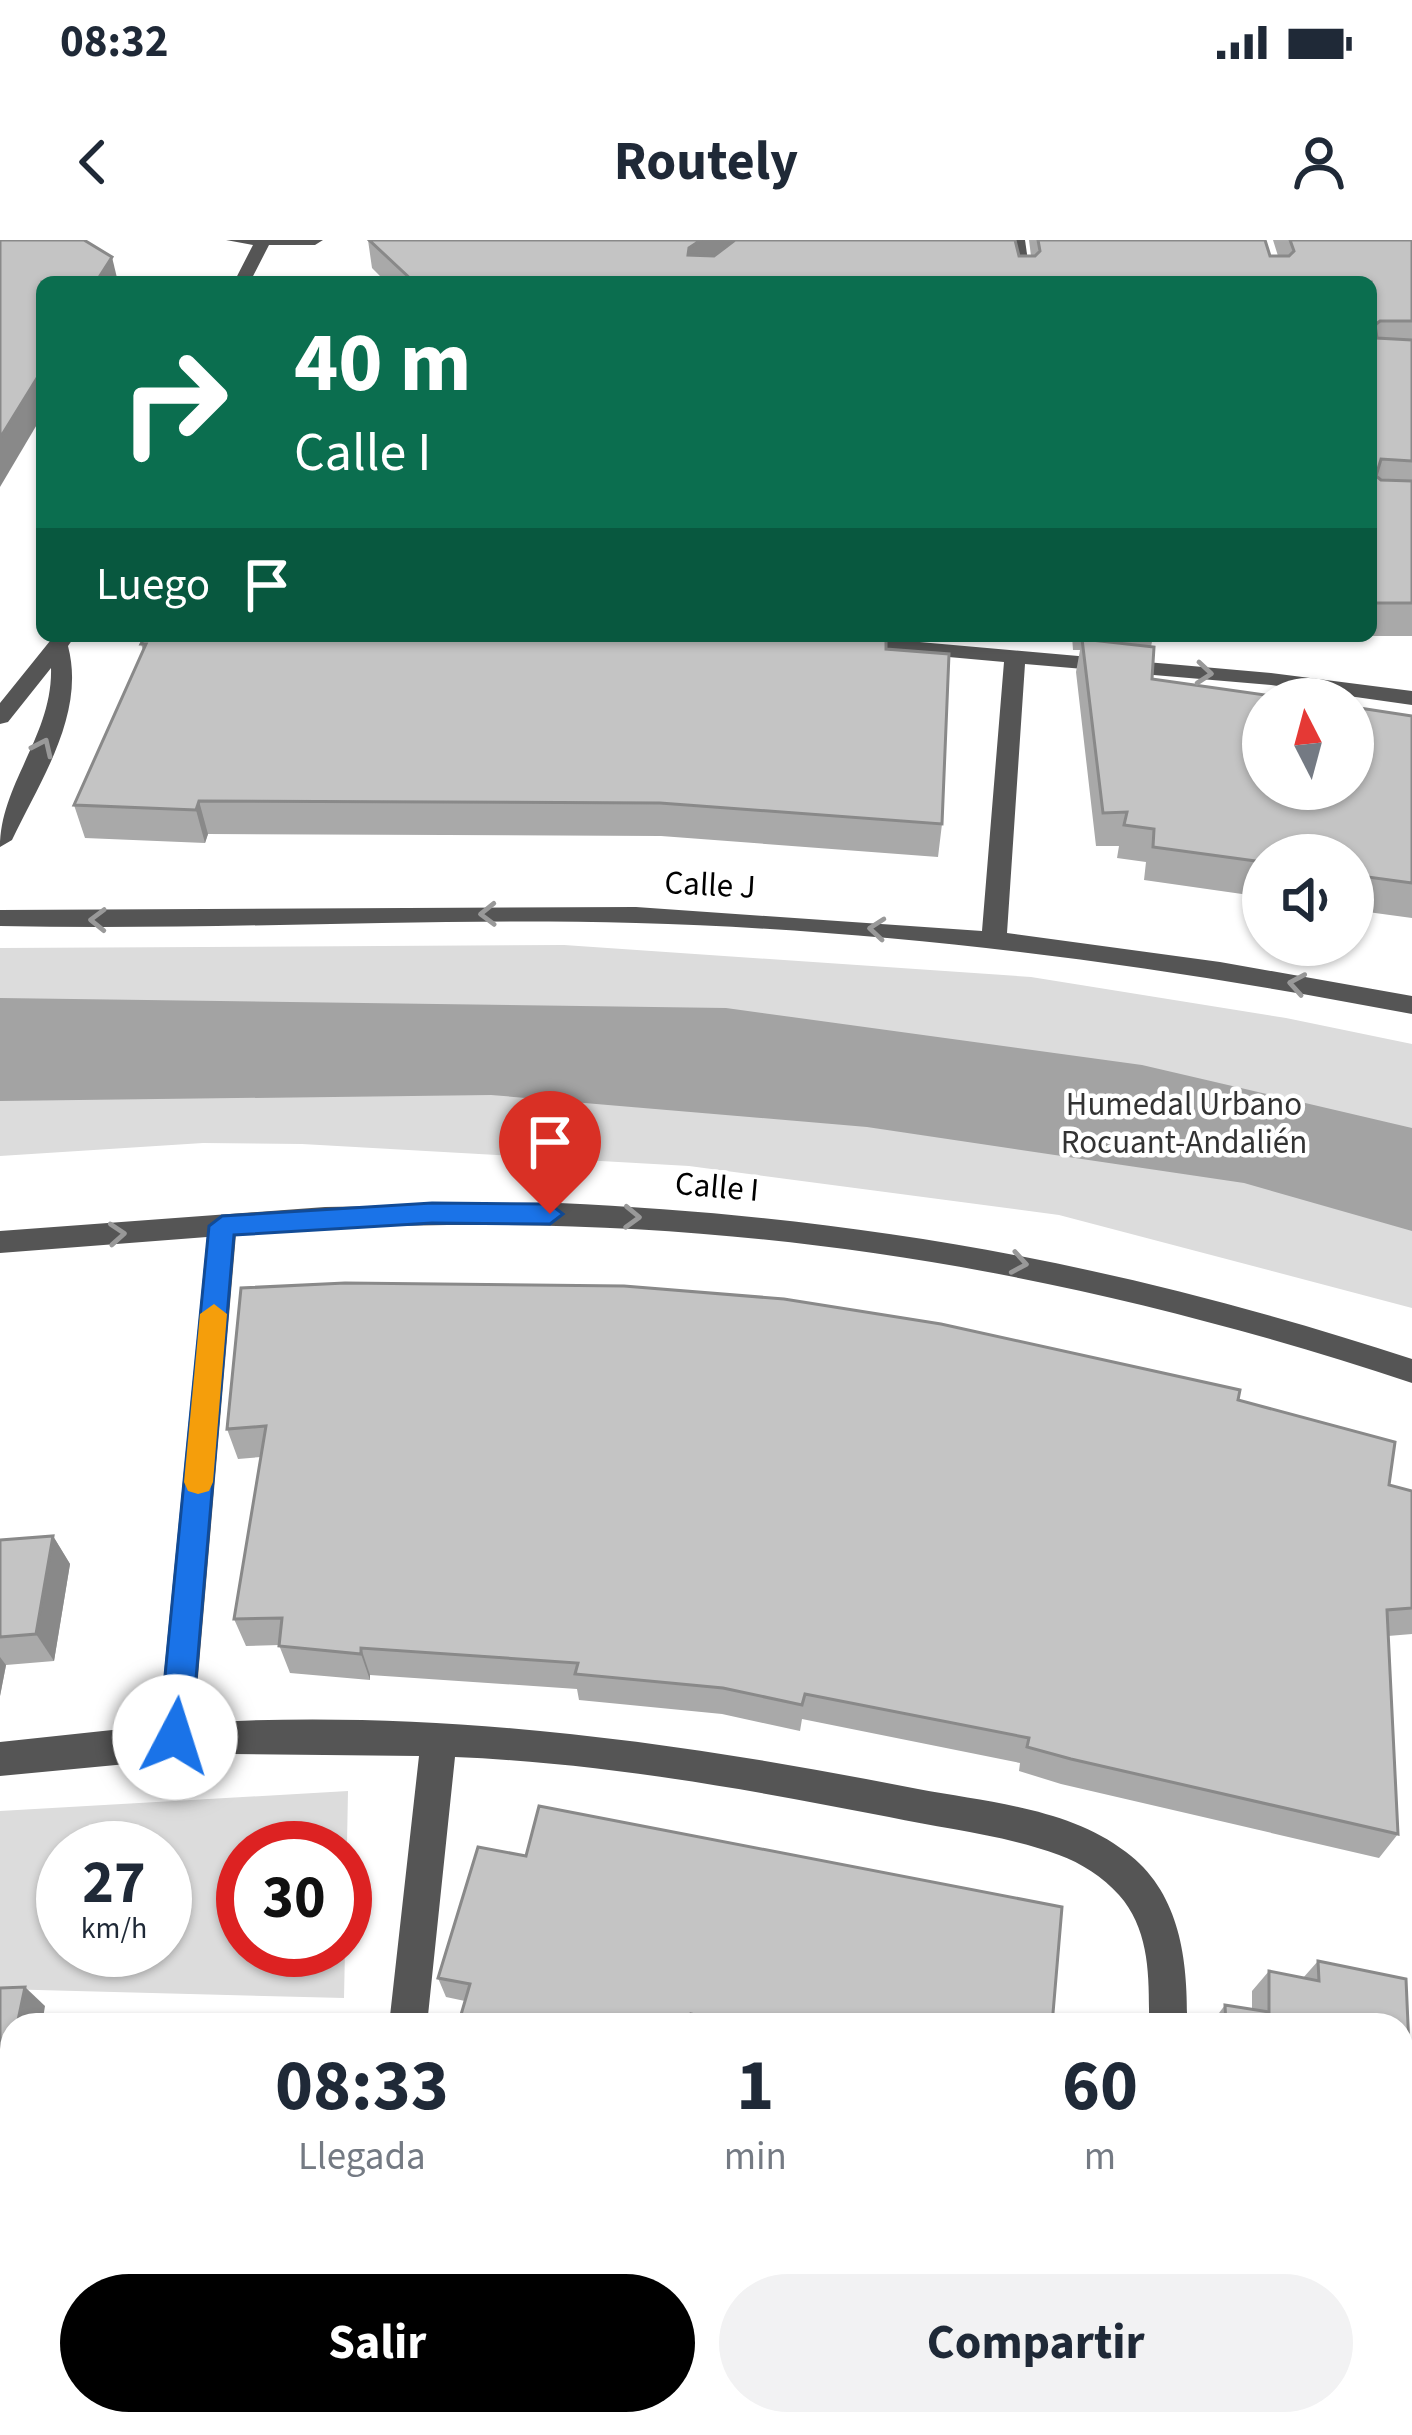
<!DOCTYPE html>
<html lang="es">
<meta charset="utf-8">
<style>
body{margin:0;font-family:"Source Sans 3",sans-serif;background:#f2f2f3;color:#1f2937;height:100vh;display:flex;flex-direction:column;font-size:45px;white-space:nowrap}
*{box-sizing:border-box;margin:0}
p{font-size:39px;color:#747a83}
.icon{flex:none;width:66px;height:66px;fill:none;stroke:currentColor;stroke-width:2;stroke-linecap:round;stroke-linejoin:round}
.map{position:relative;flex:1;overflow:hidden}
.side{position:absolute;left:0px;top:1773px;width:1413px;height:423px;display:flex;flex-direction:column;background:#fff;border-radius:36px 36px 0 0;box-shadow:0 3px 9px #0004}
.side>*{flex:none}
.guide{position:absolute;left:36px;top:36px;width:1341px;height:366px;border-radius:18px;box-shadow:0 3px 9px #0004;background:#0b6e4f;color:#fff;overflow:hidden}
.needle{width:78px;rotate:354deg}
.buttons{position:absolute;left:1242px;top:438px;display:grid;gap:24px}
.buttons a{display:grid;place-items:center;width:132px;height:132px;border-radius:50%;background:#fff;box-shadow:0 3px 9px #0004;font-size:60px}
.speed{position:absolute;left:36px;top:1581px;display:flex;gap:24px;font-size:60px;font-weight:700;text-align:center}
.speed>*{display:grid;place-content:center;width:156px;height:156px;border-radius:50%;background:#fff;box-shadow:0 3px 9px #0004;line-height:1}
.speed small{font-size:30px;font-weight:400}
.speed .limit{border:18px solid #d22;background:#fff;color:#111}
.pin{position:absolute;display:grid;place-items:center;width:102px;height:102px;color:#fff;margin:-123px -51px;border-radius:50% 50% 50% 0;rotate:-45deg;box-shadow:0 0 12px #0007}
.pin .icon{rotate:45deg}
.me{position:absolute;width:132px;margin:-66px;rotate:5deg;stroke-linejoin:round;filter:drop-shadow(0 0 9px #0008)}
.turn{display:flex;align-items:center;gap:42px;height:252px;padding:0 60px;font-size:54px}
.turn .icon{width:156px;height:156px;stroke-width:2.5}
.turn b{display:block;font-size:84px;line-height:102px}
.then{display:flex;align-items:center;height:114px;padding:0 60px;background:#0003;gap:24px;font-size:45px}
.eta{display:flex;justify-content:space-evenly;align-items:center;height:204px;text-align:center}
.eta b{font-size:72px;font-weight:700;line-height:84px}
.button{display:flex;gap:24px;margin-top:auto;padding:24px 60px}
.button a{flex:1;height:138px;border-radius:72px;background:#000;color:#fff;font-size:48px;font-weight:700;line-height:138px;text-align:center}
.button a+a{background:#f2f2f3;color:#1f2937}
.status{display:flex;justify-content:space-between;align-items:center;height:84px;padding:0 60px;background:#fff;direction:ltr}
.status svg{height:33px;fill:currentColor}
header{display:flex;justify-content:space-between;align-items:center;height:156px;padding:0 60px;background:#fff;font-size:54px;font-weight:700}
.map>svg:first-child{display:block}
.green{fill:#dcdcdc;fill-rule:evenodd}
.water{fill:#a3a3a3}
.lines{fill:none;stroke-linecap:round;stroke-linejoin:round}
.minor{fill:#555;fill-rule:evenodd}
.wall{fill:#a9a9a9}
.shaded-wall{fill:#898989}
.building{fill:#c4c4c4;stroke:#898989;stroke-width:3}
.oneway{stroke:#999}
.route{fill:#1a73e8;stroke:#114b97;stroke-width:3}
.slow{fill:#f59e0b}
.labels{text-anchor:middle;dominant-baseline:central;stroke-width:9;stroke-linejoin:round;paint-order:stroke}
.street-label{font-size:33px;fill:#000;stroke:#fff}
.park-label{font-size:33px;fill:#333;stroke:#fff}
</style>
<div class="status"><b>08:32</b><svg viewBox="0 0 49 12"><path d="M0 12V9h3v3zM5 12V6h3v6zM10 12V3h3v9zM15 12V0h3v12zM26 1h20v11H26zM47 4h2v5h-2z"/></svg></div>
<header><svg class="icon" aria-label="back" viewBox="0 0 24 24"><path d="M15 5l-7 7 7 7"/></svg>Routely<svg class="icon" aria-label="person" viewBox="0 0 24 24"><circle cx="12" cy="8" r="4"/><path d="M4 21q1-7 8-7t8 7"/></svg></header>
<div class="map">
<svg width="1412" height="2195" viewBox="0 0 1412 2195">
<rect width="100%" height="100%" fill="#fff"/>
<g class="green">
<polygon points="564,705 1031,737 1286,778 1412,804 1412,1068 1059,975 689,926 302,904 203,903 0,916 0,708"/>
<path d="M348,1551L345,1708V1608H243V1710H345L344,1758L0,1749V1571ZM63,1608H165V1710H63Z"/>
</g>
<polygon class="water" points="0,758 726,768 1142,825 1412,888 1412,991 1244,943 867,887 491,855 0,861"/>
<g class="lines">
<g class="minor">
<polygon points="226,0 323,0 315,5 269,5 250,42 234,42 253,5"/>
<polygon points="1009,0 1025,0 1031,42 1015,42"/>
<path d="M54,396H75L68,406C86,474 40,541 12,600L0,607C0,544 53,495 51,428L8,482L0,484V463Z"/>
<path d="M852,396L1271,433L1412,451V465L1271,445L1025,424L1007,693L1220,722L1412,756V774C1156,725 897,690 636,683C424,677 212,691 0,686V670L636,667L982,691L1004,422L849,408L839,402Z"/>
<path d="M559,963C863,977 1122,1024 1412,1119V1143C1014,1011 654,963 236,994L194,1483C437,1468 680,1502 918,1549C987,1562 1069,1568 1126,1612C1181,1653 1188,1721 1187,1785H1149C1149,1740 1151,1691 1119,1655C1103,1637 1081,1623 1059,1615C1005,1595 945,1589 889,1577C747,1549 601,1523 455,1517L427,1785H389L419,1516L232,1514L0,1536V1502L159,1485L207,997L0,1013V991L325,967Z"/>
<polygon points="315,2184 359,2184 357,2195 313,2195"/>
<polygon points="1138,2184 1182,2184 1181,2195 1137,2195"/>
</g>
</g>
<g class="wall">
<polygon points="368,0 1015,0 1019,16 1031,16 1029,0 1265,0 1270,16 1278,16 1273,0 1412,0 1412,396 1371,396 1371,42 386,42 372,28"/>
<polygon points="1072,396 1153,396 1151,407 1152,439 1412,476 1412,678 1353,670 1353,615 1263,615 1263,657 1144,640 1146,622 1117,618 1119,606 1096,606 1076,432 1080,410 1073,410"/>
<polygon points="141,404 886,409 942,584 938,617 661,596 208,594 205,603 85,598 74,565 143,410"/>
<polygon points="241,1048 1238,1160 1389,1245 1412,1251 1412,1394 1388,1396 1398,1594 1379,1618 1061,1544 1019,1531 1020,1523 802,1479 800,1491 722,1474 579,1460 577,1449 370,1435 370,1440 290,1433 279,1405 246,1406 234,1379 261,1217 238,1219 227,1189"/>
<polygon points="53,1296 70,1324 54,1421 6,1425 0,1456 0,1300"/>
<polygon points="1318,1721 1406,1739 1412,1875 1412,2195 1214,2195 1214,2184 1401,2184 1401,1785 1210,1785 1225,1765 1252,1769 1252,1751 1269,1731 1303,1738"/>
<polygon points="438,1738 1052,1785 458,1785 465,1761 446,1757"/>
</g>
<g class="shaded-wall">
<polygon points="701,0 741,0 689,38 689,8"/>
<polygon points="112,17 118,42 96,42"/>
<polygon points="42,130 42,176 0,247 0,198"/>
<polygon points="199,561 208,594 205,603 196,570"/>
<polygon points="53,1296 70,1324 54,1421 36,1394"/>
<polygon points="361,1408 370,1435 370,1440 361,1414"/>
<polygon points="0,1417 6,1425 0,1456"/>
<polygon points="25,1747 45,1766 42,1785 17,1785"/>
<polygon points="174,2184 193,2184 192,2195 172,2195"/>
<polygon points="578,2184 584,2184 582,2195 576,2195"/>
</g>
<g class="building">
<polygon points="0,0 84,0 112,17 96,42 42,42 42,130 0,198"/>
<polygon points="369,0 701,0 689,8 688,15 714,16 735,0 1015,0 1019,16 1035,16 1040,11 1038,0 1265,0 1270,16 1289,16 1294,11 1290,0 1412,0 1412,81 1380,81 1375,85 1377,98 1412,100 1412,221 1381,219 1376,236 1381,240 1412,241 1412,363 1371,363 1371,42 414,42"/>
<polygon points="145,396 886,396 886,409 949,414 942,584 660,563 199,561 196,570 74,565 146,404 141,404"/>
<polygon points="1082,399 1154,407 1152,439 1293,459 1263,459 1263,549 1353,549 1353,467 1412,476 1412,643 1353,635 1353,615 1263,615 1263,622 1153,607 1154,589 1124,585 1127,572 1103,573"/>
<polygon points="345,1043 624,1046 784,1059 941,1084 1240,1150 1238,1160 1395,1202 1389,1245 1412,1251 1412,1368 1387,1370 1398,1594 1071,1519 1027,1507 1029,1498 805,1454 802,1465 723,1448 575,1434 578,1423 361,1408 361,1414 279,1406 282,1378 234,1379 266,1186 227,1189 241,1048"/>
<polygon points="53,1296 36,1394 0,1397 0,1300"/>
<polygon points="539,1566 1062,1667 1052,1785 745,1785 691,1774 689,1785 458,1785 470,1744 438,1738 478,1607 526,1616"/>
<polygon points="1318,1721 1406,1739 1412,1875 1412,2195 1232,2195 1232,2184 1401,2184 1401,1785 1226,1785 1225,1765 1269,1772 1269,1731 1319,1741"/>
<polygon points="25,1747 17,1785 12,1785 11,1816 12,2184 174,2184 172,2195 0,2195 0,1748"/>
<polygon points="370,2184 578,2184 576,2195 367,2195"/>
<polygon points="813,2184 1022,2184 1021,2195 812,2195"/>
</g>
<defs><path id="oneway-chevron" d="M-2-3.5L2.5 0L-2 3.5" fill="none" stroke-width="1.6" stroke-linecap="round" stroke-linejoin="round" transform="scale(3)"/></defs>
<g class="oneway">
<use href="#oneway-chevron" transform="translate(1204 433) rotate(5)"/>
<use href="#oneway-chevron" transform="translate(43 507) rotate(-65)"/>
<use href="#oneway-chevron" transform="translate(488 674) rotate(179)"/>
<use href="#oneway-chevron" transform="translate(98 680) rotate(-179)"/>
<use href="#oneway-chevron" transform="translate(877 689) rotate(-175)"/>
<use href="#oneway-chevron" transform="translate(1297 744) rotate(-170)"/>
<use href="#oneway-chevron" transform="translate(632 977) rotate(2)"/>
<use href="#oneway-chevron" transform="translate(117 994) rotate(-4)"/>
<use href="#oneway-chevron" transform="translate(1019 1023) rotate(10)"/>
</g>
<polygon class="route" points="432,963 550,964 563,974 550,984 432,983 234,995 191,1497 187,1508 175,1512 164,1508 159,1497 209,986 222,976"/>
<polygon class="slow" points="214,1064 227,1074 213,1242 209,1251 198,1254 188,1251 184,1242 200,1074"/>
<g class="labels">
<g class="street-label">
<text transform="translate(710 645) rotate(3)">Calle J</text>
<text transform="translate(717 947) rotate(5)">Calle I</text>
</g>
<g class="park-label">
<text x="1184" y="864">Humedal Urbano<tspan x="1184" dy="38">Rocuant-Andalién</tspan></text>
</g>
</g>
</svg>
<div class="buttons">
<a><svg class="needle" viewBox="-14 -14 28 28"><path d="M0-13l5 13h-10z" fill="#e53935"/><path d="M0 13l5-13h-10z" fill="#747a83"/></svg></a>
<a><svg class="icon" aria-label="sound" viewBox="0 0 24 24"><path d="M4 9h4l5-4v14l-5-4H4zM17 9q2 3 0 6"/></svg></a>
</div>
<div class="speed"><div>27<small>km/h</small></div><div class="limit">30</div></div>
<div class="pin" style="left:550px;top:974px;background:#d93025"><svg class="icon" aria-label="arrive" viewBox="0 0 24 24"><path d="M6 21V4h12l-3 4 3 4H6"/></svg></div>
<svg class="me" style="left:175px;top:1497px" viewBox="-20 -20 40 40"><circle r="19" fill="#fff"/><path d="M0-13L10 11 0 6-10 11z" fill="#1a73e8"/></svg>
<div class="guide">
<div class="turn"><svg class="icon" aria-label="right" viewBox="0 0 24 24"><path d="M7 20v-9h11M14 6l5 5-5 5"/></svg><div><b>40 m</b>Calle I</div></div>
<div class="then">Luego<svg class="icon" aria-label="arrive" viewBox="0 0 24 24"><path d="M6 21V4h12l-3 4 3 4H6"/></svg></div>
</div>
<section class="side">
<div class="eta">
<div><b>08:33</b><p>Llegada</p></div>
<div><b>1</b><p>min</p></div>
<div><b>60</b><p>m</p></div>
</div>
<div class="button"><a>Salir</a><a>Compartir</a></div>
</section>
</div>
